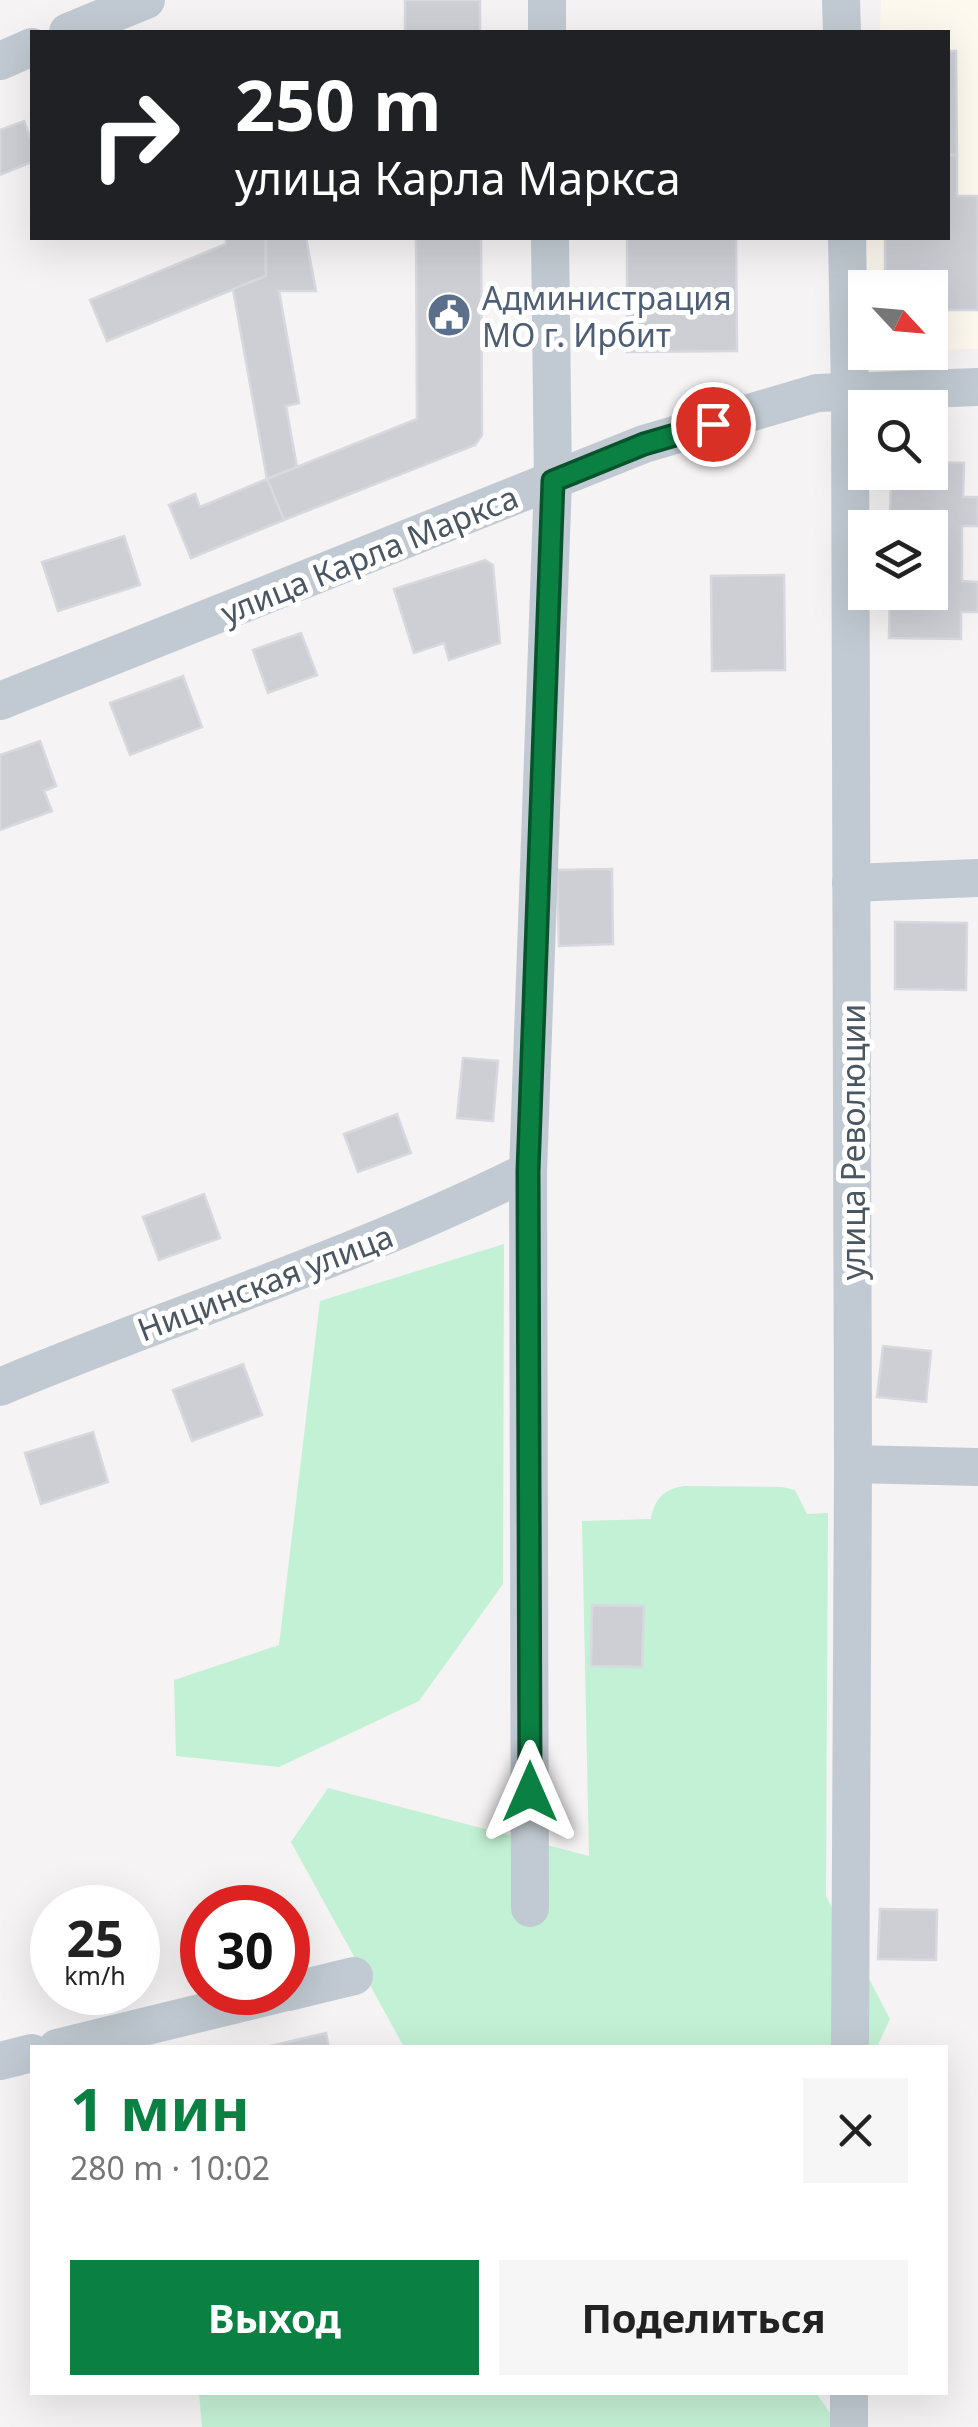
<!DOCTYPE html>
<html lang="ru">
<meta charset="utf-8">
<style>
body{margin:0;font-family:"Noto Sans",sans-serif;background:#f6f6f6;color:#222;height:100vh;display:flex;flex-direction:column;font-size:38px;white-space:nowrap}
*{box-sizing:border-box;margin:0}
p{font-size:32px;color:#767676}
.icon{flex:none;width:55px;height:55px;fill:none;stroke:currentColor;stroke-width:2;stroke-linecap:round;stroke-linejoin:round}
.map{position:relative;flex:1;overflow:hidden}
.sheet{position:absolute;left:30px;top:2045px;width:918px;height:350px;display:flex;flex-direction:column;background:#fff;border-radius:0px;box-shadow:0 10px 40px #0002}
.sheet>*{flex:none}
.banner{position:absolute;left:30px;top:30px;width:920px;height:210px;border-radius:0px;box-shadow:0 10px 40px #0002;background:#202124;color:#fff;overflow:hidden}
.needle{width:65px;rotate:116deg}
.buttons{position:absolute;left:848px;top:270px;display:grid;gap:20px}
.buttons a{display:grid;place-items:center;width:100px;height:100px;border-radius:0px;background:#fff;box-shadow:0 10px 40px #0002;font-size:50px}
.speed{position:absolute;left:30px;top:1885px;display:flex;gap:20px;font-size:50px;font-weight:700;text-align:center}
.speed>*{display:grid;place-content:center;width:130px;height:130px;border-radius:50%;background:#fff;box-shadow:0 10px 40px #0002;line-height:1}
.speed small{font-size:25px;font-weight:400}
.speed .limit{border:15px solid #d22;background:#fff;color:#111}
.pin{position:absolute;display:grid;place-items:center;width:85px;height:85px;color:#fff;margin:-42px;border:5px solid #fff;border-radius:50%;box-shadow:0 2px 10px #0007}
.me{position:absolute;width:110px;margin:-55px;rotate:0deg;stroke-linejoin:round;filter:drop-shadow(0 0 8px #0008)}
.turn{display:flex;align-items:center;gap:35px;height:210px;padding:0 40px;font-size:45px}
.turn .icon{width:130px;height:130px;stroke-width:2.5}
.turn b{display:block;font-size:70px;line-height:85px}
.round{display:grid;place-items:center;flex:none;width:105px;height:105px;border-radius:0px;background:#f6f6f6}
.summary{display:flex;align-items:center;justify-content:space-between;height:170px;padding:0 40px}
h1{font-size:60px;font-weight:700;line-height:75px;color:#0b8043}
.action{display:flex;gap:20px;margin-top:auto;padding:20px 40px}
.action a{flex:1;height:115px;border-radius:0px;background:#0b8043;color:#fff;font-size:40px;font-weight:700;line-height:115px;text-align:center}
.action a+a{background:#f6f6f6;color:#222}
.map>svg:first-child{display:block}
.commercial{fill:#fdf9ef}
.green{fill:#c3f1d5}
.building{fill:#cdcfd5;stroke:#d7d9de;stroke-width:2.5}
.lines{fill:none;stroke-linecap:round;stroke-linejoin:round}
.minor{stroke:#c1cad2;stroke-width:38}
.route-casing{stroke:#07532c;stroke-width:25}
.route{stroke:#0b8043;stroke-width:18}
.labels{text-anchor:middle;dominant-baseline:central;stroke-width:10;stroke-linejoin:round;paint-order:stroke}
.service-label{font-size:32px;fill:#4e5e75;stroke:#fff;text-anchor:start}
.street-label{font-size:32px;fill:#4a5661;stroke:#fff}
</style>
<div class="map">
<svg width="978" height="2427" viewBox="0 0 978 2427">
<rect width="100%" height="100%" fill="#f5f3f3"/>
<polygon class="commercial" points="881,0 978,0 978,349 930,350 930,288 865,288 863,313 868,238 948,238 948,32 880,32"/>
<g class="green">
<polygon points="504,1244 503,1584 419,1701 279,1767 176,1756 174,1680 279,1645 320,1301"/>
<path d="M685,1486L782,1487L795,1490L807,1514L828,1513L826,1896L890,2019L877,2047H404L291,1842L328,1788L589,1856L582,1521L651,1519C654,1499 665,1488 685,1486Z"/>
<polygon points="199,2393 816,2393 840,2427 202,2427"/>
</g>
<g class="building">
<rect x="405" y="0" width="75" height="32"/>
<polygon points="948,51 956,51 957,155 948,155"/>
<polygon points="24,121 32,142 32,162 0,175 0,130"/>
<polygon points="948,155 957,155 957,196 978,196 978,310 930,310 930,288 885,288 885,238 948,238"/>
<polygon points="226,238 266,238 266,276 107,341 90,300 226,244"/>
<polygon points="266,238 306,238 316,291 279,291 299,403 286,406 297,467 267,479 233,289 266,276"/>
<polygon points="416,238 481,238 482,435 475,445 284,520 267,479 417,419"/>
<polygon points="627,238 736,238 737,351 627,352"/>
<polygon points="930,462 964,463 963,497 978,497 978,526 962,526 962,581 978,582 978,612 961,612 961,639 889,638 890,592 930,592 930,528 890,528 891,472 930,472"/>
<polygon points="267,479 284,520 191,558 169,505 195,494 200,507"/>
<polygon points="124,536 140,585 58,611 42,562"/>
<polygon points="485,560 493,565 500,643 449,660 444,643 414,653 394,589"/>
<polygon points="784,575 785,670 712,671 711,576"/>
<polygon points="301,633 317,675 268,693 253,650"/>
<polygon points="183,676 202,727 130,755 110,703"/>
<polygon points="40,741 56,786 44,791 52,811 0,830 0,755"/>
<polygon points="612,869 613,944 559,946 557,870"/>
<polygon points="895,922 967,923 966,990 895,989"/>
<polygon points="463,1058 498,1061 493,1121 457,1118"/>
<polygon points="397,1114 411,1153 358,1172 344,1134"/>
<polygon points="204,1194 220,1238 159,1260 143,1217"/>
<polygon points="883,1346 931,1351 926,1402 877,1397"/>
<polygon points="243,1364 262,1415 192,1441 173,1390"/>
<polygon points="93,1432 108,1482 41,1504 25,1453"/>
<polygon points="592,1605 644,1606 642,1667 591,1666"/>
<polygon points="880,1909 937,1910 936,1960 878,1959"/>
<polygon points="326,2033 329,2048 262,2048"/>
</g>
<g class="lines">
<g class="minor">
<polyline points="547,0 547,32"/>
<polyline points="841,0 842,32"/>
<polyline points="68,32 146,0"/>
<polyline points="0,61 32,47"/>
<polyline points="847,238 850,390 853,1464 850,2048"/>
<polyline points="0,701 644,444 817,393 978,387"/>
<polyline points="851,883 978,878"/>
<path d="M0,1387C175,1314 358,1256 528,1171"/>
<polyline points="853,1464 978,1467"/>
<polyline points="530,1908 528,1171 553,481 550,238"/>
<polyline points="288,1992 354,1976"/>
<polyline points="57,2048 286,1992"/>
<polyline points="0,2061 32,2053"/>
<polyline points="849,2427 849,2392"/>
</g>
</g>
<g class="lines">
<defs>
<polyline id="route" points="530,1792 528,1171 553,481 644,444 713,424"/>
</defs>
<use href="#route" class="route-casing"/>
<use href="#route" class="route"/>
</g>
<defs>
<symbol id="civic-disc" viewBox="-11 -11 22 22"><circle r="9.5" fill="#5c6f8a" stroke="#fff"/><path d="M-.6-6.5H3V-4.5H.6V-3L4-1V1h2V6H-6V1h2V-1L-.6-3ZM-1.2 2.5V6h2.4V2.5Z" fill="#fff"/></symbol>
</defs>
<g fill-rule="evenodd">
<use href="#civic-disc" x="424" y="290" width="50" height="50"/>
</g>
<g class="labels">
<g class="service-label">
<text x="482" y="297">Администрация<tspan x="482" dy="37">МО г. Ирбит</tspan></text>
</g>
<g class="street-label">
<text transform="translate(369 554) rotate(-22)">улица Карла Маркса</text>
<text transform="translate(852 1142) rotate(-90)">улица Революции</text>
<text transform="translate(265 1282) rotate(-21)">Ницинская улица</text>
</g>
</g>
</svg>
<div class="buttons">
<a><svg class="needle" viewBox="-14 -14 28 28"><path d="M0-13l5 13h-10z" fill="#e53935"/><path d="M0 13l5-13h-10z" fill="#767676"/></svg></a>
<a><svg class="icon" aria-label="search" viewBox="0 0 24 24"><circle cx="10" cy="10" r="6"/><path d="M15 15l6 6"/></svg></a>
<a><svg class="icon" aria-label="layers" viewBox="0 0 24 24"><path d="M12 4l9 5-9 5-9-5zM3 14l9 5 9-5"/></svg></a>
</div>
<div class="speed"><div>25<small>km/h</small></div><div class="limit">30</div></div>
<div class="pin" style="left:713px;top:424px;background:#d93025"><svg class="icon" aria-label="arrive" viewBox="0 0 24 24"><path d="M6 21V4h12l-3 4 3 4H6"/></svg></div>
<svg class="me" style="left:530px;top:1792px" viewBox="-20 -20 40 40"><path d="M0-17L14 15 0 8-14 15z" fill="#0b8043" stroke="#fff" stroke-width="4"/></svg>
<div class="banner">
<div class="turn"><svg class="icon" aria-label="right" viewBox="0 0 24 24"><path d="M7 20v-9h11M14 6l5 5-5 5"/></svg><div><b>250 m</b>улица Карла Маркса</div></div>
</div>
<section class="sheet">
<div class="summary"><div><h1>1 мин</h1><p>280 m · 10:02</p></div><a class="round"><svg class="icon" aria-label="close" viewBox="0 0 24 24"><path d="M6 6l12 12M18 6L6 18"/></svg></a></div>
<div class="action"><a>Выход</a><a>Поделиться</a></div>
</section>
</div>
